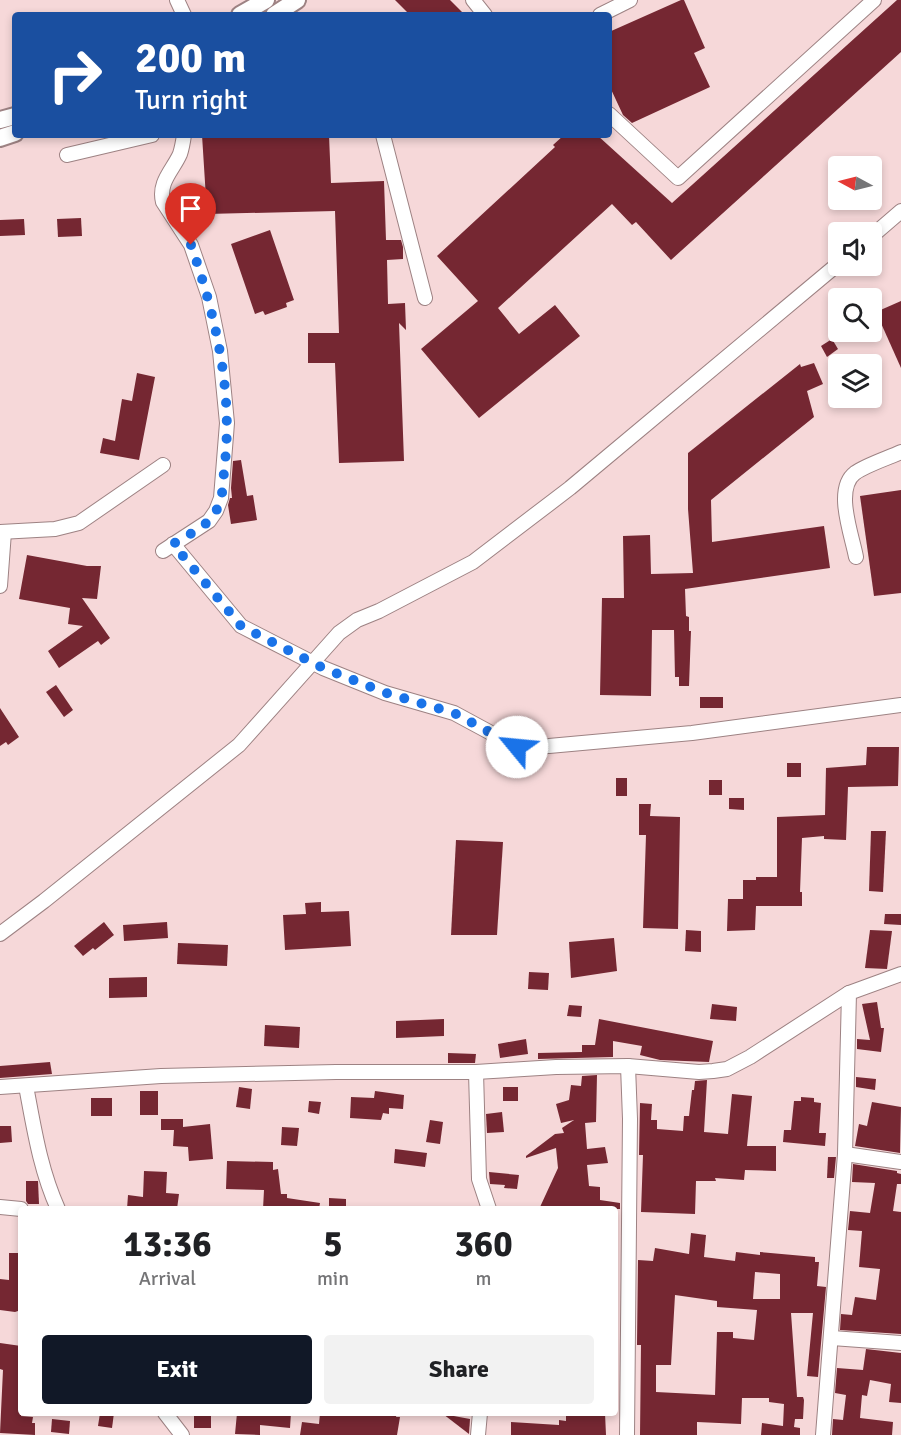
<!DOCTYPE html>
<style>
body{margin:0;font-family:Signika,sans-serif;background:#f2f2f2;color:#202124;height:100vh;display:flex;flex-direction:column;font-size:22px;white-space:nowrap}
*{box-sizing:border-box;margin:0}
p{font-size:20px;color:#757577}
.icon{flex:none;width:33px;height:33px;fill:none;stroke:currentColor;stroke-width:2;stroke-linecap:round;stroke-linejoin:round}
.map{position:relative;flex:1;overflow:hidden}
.details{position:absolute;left:18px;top:1206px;width:600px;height:210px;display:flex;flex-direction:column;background:#fff;border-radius:6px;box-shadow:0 3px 9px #0003}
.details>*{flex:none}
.banner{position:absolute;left:12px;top:12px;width:600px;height:126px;border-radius:6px;box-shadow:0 3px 9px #0003;background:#1a4fa0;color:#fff;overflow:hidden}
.needle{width:39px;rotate:277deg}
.tools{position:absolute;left:828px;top:156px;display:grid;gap:12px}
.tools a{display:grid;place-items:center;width:54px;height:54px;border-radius:6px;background:#fff;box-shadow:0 3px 9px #0003;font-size:30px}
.pin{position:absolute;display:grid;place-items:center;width:51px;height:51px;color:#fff;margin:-62px -26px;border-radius:50% 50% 50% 0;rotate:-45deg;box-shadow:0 0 6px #0007}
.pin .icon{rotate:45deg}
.me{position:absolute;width:66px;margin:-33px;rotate:298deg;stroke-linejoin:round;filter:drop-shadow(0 0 4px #0008)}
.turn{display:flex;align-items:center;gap:21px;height:126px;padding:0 24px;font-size:27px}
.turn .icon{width:78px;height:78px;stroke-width:2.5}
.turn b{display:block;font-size:42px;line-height:51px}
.eta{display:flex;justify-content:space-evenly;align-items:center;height:102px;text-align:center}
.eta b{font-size:36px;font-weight:700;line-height:42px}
.cta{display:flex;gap:12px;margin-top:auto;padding:12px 24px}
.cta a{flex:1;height:69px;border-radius:6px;background:#111827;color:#fff;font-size:24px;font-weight:700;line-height:69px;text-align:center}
.cta a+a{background:#f2f2f2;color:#202124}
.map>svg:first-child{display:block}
.building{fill:#752732;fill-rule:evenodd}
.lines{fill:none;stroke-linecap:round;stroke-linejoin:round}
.minor-casing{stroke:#9d8283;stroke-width:16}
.major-casing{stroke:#9d8283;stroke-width:20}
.minor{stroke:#fff;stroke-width:14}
.major{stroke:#fff;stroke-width:16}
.route{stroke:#1a73e8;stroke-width:10;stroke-dasharray:0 18}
</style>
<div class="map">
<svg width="901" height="1435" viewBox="0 0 901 1435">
<rect width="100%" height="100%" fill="#f6d8d9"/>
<g class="building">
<polygon points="395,0 450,0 465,15 410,15"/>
<polygon points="681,0 684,0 705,48 694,53 710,87 632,123 623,115 609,85 609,32"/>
<polygon points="897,0 901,0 901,52 671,260 636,222 632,225 612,204 498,308 519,334 555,305 580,336 479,418 421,349 478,301 437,256 555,147 553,145 564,135 597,135 672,203"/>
<polygon points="202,135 329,135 331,183 384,181 386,240 401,240 403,247 403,259 387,260 388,304 405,303 406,330 399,323 404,461 339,463 335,363 308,363 308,333 339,333 335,211 207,214"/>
<polygon points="81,218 82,236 58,237 57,219"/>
<polygon points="24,219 25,235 0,236 0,220"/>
<polygon points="270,230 294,300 286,303 287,307 265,315 263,311 255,314 231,244"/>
<polygon points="901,301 901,368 876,312"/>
<polygon points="832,339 838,349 827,357 821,346"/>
<polygon points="814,363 823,384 807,391 814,417 711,500 712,542 824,526 830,568 685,589 686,616 689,617 689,631 691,631 689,686 679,686 679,677 675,677 674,630 652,630 651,696 600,695 602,598 624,598 623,536 650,535 651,574 693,573 688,509 688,453 800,364 801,367"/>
<polygon points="137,373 155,377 139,460 100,453 103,438 115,441 122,399 132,401"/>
<polygon points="241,460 247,496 253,495 257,520 231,524 228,505 230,498 232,498 231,488 233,461"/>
<polygon points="901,490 901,593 874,596 860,496"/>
<polygon points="27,555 87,566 101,566 97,599 82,598 110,638 101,645 98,641 59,668 48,651 83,626 68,624 70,608 19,599"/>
<polygon points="56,685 73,710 64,717 46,692"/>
<rect x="700" y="697" width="23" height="11"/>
<polygon points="0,708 19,737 8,745 6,742 0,746"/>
<polygon points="867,747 899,747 898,786 848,787 846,840 824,839 824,836 802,838 800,892 802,892 802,906 756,906 755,930 727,931 728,899 743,899 743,880 756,880 756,877 777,877 777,817 825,815 826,768 866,765"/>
<rect x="787" y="763" width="14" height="14"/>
<rect x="616" y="778" width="11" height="18"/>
<rect x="709" y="780" width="13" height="15"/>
<polygon points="729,798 744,798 744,810 729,809"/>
<polygon points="639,804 651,804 650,816 680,817 678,929 643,928 646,835 639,835"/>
<polygon points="871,831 886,831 883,892 869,891"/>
<polygon points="456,840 503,842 497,935 451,935"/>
<polygon points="321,902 321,912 349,911 351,946 285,950 283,915 306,914 305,903"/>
<polygon points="885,914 901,914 901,925 884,924"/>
<polygon points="104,922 114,935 95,950 93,948 83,956 74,946"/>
<polygon points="167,922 168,938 124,941 123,925"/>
<polygon points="686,930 701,931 701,952 685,951"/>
<polygon points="870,930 892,931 887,969 865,968"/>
<polygon points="614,938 617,971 571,978 569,942"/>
<polygon points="178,943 228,945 227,966 177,964"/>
<polygon points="529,972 549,973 548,990 528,989"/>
<polygon points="147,977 147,997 109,998 109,978"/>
<polygon points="877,1002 881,1028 884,1028 881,1052 857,1049 857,1039 870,1040 862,1004"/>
<polygon points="712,1004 737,1007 736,1021 710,1019"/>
<polygon points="569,1005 582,1006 581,1017 567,1016"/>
<polygon points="444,1019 444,1036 396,1038 396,1021"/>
<polygon points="599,1019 713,1041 709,1062 660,1060 640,1055 642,1046 613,1041 613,1057 538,1059 538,1053 582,1052 582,1045 595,1045"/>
<polygon points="265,1025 300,1027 299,1048 264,1046"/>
<polygon points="526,1039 528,1054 500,1058 498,1044"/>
<polygon points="448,1053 476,1054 475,1063 448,1063"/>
<polygon points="50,1062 52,1074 0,1078 0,1066"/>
<polygon points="597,1075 596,1122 585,1123 587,1149 605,1147 608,1163 587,1165 589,1186 600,1187 600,1200 620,1203 620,1209 548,1209 540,1207 558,1168 556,1148 526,1158 526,1156 555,1134 564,1133 562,1128 574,1120 561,1123 556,1104 569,1100 571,1085 581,1086 582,1076"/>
<polygon points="856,1077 876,1079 875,1090 856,1087"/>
<polygon points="707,1080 704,1132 728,1134 732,1094 752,1096 747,1146 776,1146 776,1171 745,1170 744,1180 715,1178 716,1181 696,1181 695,1214 641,1212 643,1155 639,1155 640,1103 652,1104 651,1120 657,1120 657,1129 683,1131 684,1116 689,1116 692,1090 694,1090 695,1081"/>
<polygon points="239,1087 252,1089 250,1109 236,1107"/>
<rect x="503" y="1087" width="15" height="14"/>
<rect x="140" y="1091" width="18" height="24"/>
<polygon points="375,1091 404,1095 403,1109 389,1108 389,1114 383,1113 381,1120 350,1118 351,1097 374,1098"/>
<polygon points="801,1097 814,1098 814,1102 821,1103 819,1133 826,1133 825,1146 783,1142 784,1130 791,1130 794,1101 801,1101"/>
<rect x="91" y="1098" width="21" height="18"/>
<polygon points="309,1101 321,1102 319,1114 308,1112"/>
<polygon points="872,1102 901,1107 900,1153 855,1146 859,1124 867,1126"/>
<polygon points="502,1112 504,1132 487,1133 486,1114"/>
<polygon points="161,1119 183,1119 183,1127 210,1124 213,1159 189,1161 188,1147 173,1146 174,1130 161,1130"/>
<polygon points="430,1120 443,1122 440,1144 426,1142"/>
<polygon points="0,1126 11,1126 12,1142 0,1143"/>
<polygon points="282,1127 299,1128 297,1146 281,1145"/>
<polygon points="395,1149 427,1153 425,1167 394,1163"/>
<polygon points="828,1157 836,1157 834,1178 827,1178"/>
<polygon points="227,1161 273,1162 273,1170 278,1169 281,1194 287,1194 287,1198 320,1203 319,1209 263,1209 264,1190 226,1189"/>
<polygon points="853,1164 897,1171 897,1173 901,1174 901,1184 897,1184 893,1211 901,1212 901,1334 840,1330 841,1314 852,1315 855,1297 876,1300 880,1269 859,1267 862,1231 848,1230 850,1211 870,1213 875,1183 852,1182"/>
<polygon points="144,1171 167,1172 166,1193 179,1194 177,1209 127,1209 128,1195 143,1197"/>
<polygon points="489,1172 519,1175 517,1189 504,1188 505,1185 490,1184"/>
<polygon points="26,1181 38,1181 39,1204 28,1204 26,1201"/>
<polygon points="329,1198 346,1199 346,1209 329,1209"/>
<path d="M691,1233L706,1235L704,1257L735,1261L736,1252L760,1255V1252L815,1257V1262H819L817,1286L826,1287L818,1377L807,1376L813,1313H791L797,1397H803L804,1400L803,1419H795L794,1427L800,1428V1435H761L762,1423L783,1426L784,1404L769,1402V1398H742L741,1424L697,1422V1435H640L641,1345H637L638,1260L653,1261L655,1248L689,1254ZM755,1272L780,1274V1299H753ZM675,1295L717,1301V1307L757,1310L754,1340L733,1338V1332H717L715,1395L656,1392V1365H671Z"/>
<polygon points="9,1253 21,1253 21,1310 15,1312 0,1310 0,1279 9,1280"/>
<polygon points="0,1343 21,1346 21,1416 33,1417 32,1423 35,1423 35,1435 0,1433 3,1370 0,1369"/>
<polygon points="866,1349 901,1353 901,1403 889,1402 891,1384 870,1380 867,1396 862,1395 860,1418 893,1422 892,1435 832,1435 833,1419 843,1420 846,1395 835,1393 837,1368 863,1370"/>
<polygon points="100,1413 114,1413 112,1428 98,1426"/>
<rect x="194" y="1413" width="17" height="15"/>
<polygon points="237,1413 291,1413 290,1428 260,1425 260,1435 235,1434"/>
<polygon points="320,1413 397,1413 396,1417 400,1417 397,1435 300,1435 302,1422 319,1424"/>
<polygon points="566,1413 605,1413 606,1435 511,1435 511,1422 559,1425 559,1420 566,1421"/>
<polygon points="443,1414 470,1419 469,1434"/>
<polygon points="52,1419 70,1421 69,1434 51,1432"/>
</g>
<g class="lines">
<defs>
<g id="minor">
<polyline points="177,0 184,15"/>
<polyline points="473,0 485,15"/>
<polyline points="600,15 630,0"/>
<polyline points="609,114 678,178 874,0"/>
<polyline points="383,135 425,298"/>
<polyline points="67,155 152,135"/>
<polyline points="872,236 901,211"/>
<polyline points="0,532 55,529 79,523 163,465"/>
<polyline points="173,544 241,626 323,668 385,693 454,713 517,747 549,746 692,733 901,705"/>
<path d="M163,551L209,521L216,511L221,498L227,423L220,351L209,297L191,245L163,202C158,182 173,170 180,154C182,148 183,142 184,135"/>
<path d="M856,557C852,535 834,489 855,473C866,465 888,458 901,452"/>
<polyline points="0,586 4,532"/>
<polyline points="0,934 44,901 239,745 339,633 357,620 379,611 473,562 570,488 838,264"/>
<polyline points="476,1072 479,1179 489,1209"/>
<path d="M26,1086C34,1128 40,1169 58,1209"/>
<polyline points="0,1087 161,1076 336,1072 476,1072 556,1067 628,1066 699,1072 713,1071 727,1069 750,1057 849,993"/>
<polyline points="845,1154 901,1162"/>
<polyline points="0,1207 21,1209"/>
<polyline points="832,1338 901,1343"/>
<polyline points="165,1413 182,1435"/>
<polyline points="478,1435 480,1413"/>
<polyline points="627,1435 630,1119 628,1066"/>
<polyline points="823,1435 845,1154 849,993 901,974"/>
</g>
<g id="major">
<polyline points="240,15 266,0"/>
<polyline points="274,15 297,0"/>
<polyline points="0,120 15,116"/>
<polyline points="0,138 15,133"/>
</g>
</defs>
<use href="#minor" class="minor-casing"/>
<use href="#major" class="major-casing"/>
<use href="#minor" class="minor"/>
<use href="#major" class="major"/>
</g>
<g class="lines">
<path class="route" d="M191,245C216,317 234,394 224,471C223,484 223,499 216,511C208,527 187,535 173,544L241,626L323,668L386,693L454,713L517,747"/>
</g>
</svg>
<div class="tools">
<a><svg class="needle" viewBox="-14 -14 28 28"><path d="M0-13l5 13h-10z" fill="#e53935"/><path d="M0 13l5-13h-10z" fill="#757577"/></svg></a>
<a><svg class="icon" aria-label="sound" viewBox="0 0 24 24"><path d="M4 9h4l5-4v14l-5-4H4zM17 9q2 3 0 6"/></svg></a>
<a><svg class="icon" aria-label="search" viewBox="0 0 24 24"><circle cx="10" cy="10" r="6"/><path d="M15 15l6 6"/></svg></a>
<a><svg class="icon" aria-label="layers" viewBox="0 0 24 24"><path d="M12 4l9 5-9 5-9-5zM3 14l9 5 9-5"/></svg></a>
</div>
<div class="pin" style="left:191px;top:245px;background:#d93025"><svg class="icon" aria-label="arrive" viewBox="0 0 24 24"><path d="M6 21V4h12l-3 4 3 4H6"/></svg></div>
<svg class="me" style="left:517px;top:747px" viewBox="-20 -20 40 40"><circle r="19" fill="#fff"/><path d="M0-13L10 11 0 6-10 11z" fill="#1a73e8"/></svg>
<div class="banner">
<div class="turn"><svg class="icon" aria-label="right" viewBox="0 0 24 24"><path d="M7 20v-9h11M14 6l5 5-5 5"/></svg><div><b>200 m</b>Turn right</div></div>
</div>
<section class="details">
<div class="eta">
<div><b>13:36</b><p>Arrival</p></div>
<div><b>5</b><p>min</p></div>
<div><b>360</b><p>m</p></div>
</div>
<div class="cta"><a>Exit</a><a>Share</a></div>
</section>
</div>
